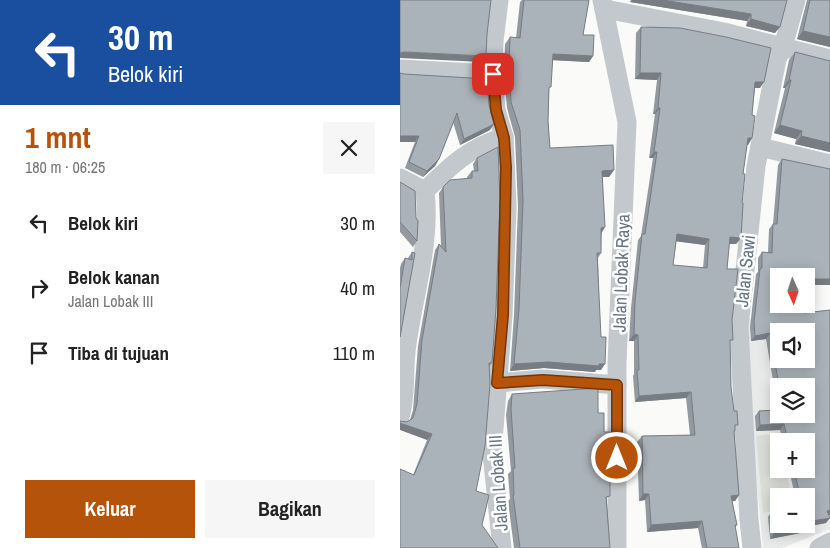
<!DOCTYPE html>
<html lang="id">
<meta charset="utf-8">
<style>
body{margin:0;font-family:"Archivo Narrow",sans-serif;background:#f6f6f6;color:#222;height:100vh;display:flex;flex-direction:column;font-size:19px;white-space:nowrap}
*{box-sizing:border-box;margin:0}
p{font-size:16px;color:#767676}
.icon{flex:none;width:28px;height:28px;fill:none;stroke:currentColor;stroke-width:2;stroke-linecap:round;stroke-linejoin:round}
.map{position:relative;flex:1;overflow:hidden}
.side{display:flex;flex-direction:column;background:#fff;width:400px}
.side>*{flex:none}
.banner{background:#1a4fa0;color:#fff;overflow:hidden}
.needle{width:32px;rotate:177deg}
.controls{position:absolute;left:370px;top:268px;display:grid;gap:10px}
.controls a{display:grid;place-items:center;width:45px;height:45px;border-radius:0px;background:#fff;box-shadow:0 2px 12px #0003;font-size:25px}
.pin{position:absolute;display:grid;place-items:center;width:42px;height:42px;color:#fff;margin:-21px;border-radius:10px;box-shadow:0 2px 8px #0006}
.me{position:absolute;width:55px;margin:-28px;rotate:0deg;stroke-linejoin:round;filter:drop-shadow(0 0 4px #0008)}
.turn{display:flex;align-items:center;gap:18px;height:105px;padding:0 25px;font-size:22px}
.turn .icon{width:65px;height:65px;stroke-width:2.5}
.turn b{display:block;font-size:35px;line-height:42px}
.round{display:grid;place-items:center;flex:none;width:52px;height:52px;border-radius:0px;background:#f6f6f6}
.summary{display:flex;align-items:center;justify-content:space-between;height:85px;padding:0 25px}
h1{font-size:30px;font-weight:800;line-height:38px;color:#b45309}
.button{display:flex;gap:10px;margin-top:auto;padding:10px 25px}
.button a{flex:1;height:58px;border-radius:0px;background:#b45309;color:#fff;font-size:20px;font-weight:800;line-height:58px;text-align:center}
.button a+a{background:#f6f6f6;color:#222}
ul{padding:0;list-style:none}
li{display:flex;align-items:center;gap:15px;height:65px;padding:0 25px}
li div{flex:1}
li b{display:block;font-size:19px}
li em{font-style:normal}
main{display:flex;flex:1;min-height:0}
.map>svg:first-child{display:block}
.built{fill:#e8e9e9;fill-rule:evenodd}
.green{fill:#dadfd7}
.lines{fill:none;stroke-linecap:round;stroke-linejoin:round}
.minor{stroke:#c3c8cc;stroke-width:19}
.wall{fill:#929a9f;fill-rule:evenodd}
.shaded-wall{fill:#777d82}
.building{fill:#aab3b9;stroke:#777d82;fill-rule:evenodd}
.route-casing{stroke:#753606;stroke-width:12}
.route{stroke:#b45309;stroke-width:9}
.labels{text-anchor:middle;dominant-baseline:central;stroke-width:5;stroke-linejoin:round;paint-order:stroke}
.street-label{font-size:18px;fill:#657683;stroke:#fff}
</style>
<main>
<section class="side">
<div class="banner">
<div class="turn"><svg class="icon" aria-label="left" viewBox="0 0 24 24"><path d="M17 20v-9H6M10 6l-5 5 5 5"/></svg><div><b>30 m</b>Belok kiri</div></div>
</div>
<div class="summary"><div><h1>1 mnt</h1><p>180 m · 06:25</p></div><a class="round"><svg class="icon" aria-label="close" viewBox="0 0 24 24"><path d="M6 6l12 12M18 6L6 18"/></svg></a></div>
<ul>
<li><svg class="icon" aria-label="left" viewBox="0 0 24 24"><path d="M17 20v-9H6M10 6l-5 5 5 5"/></svg><div><b>Belok kiri</b></div><em>30 m</em></li>
<li><svg class="icon" aria-label="right" viewBox="0 0 24 24"><path d="M7 20v-9h11M14 6l5 5-5 5"/></svg><div><b>Belok kanan</b><p>Jalan Lobak III</p></div><em>40 m</em></li>
<li><svg class="icon" aria-label="arrive" viewBox="0 0 24 24"><path d="M6 21V4h12l-3 4 3 4H6"/></svg><div><b>Tiba di tujuan</b></div><em>110 m</em></li>
</ul>
<div class="button"><a>Keluar</a><a>Bagikan</a></div>
</section>
<div class="map">
<svg width="430" height="548" viewBox="0 0 430 548">
<rect width="100%" height="100%" fill="#fafaf8"/>
<path class="built" d="M402,312L379,331V359H406L430,500V529L382,548H363L354,457L346,319ZM379,386H406V414H379ZM379,441H406V469H379ZM379,496H406V524H379Z"/>
<polygon class="green" points="379,433 381,441 379,441 379,469 386,469 391,496 379,496 379,509 363,513 356,436"/>
<g class="lines">
<g class="minor">
<polyline points="99,0 94,41 93,74 96,110 104,137 107,207 103,315 92,454 102,548"/>
<polyline points="202,0 227,122 217,363 217,548"/>
<polyline points="205,9 324,32 430,59"/>
<polyline points="0,69 93,74"/>
<polyline points="360,147 430,164"/>
<path d="M0,178L25,191C31,243 14,293 7,344C3,368 7,393 0,417"/>
<path d="M25,191C50,166 70,147 104,137"/>
<polyline points="97,383 143,379 217,385"/>
<polyline points="352,548 349,520 339,327 356,166 377,59 383,47 396,0"/>
<polyline points="419,548 430,542"/>
</g>
</g>
<g class="wall">
<polygon points="122,0 189,0 183,35 193,56 189,62 153,60 149,90 148,121 150,148 214,170 209,177 203,177 201,253 198,258 201,370 196,370 195,372 144,368 110,371 114,315 118,207 115,137 107,108 104,74 105,44 110,37 116,38 120,2"/>
<polygon points="231,0 387,0 375,33 346,26 347,21 230,2"/>
<polygon points="407,0 430,0 430,47 397,39"/>
<path d="M241,27L360,88H355L352,115V138L348,145L347,144L343,174L341,238L336,244H329L327,269L332,320L330,344L331,387L335,429L334,433L339,495L335,501H332L337,525L335,527L339,548H302L298,528L247,532L245,500L239,501L237,442L242,436L290,435L286,398L235,402L233,376L234,374V341H229L231,308L238,240L241,236L253,158H249L255,114H253L257,80L235,79L236,33ZM276,241L305,245L303,268L273,265Z"/>
<polygon points="395,52 430,61 430,152 395,144 396,139 374,133 385,88 383,88 389,60"/>
<polygon points="0,73 90,130 60,145 53,122 39,159 35,166 23,177 5,168 15,142 0,142"/>
<polygon points="77,158 92,363 89,367 76,491 82,525 13,475 27,440 1,422 7,422 10,420 13,410 18,346 35,250 39,244 41,247 39,193 43,187 67,179 67,177 72,171 74,171 73,164"/>
<path d="M382,159L430,285H406V276H379L404,313L430,310V515H429L426,523L404,527L400,533L370,539L368,517L372,511L406,524V496H395L389,469H406V441H383L380,430L356,431L355,416L359,411L378,410L366,339L351,341L350,327L356,274L358,272V258L362,252L368,253L369,229L373,224L378,165ZM379,386H406L379,414Z"/>
<polygon points="0,182 17,241 13,247 0,232"/>
<polygon points="12,252 15,253 0,337 0,268 1,264 5,258 8,259 8,258"/>
<polygon points="112,394 198,413 204,432 207,501 210,548 114,548 108,501 110,499 108,474 111,471 106,415 108,401"/>
</g>
<g class="shaded-wall">
<polygon points="232,0 262,0 351,14 347,21 230,2"/>
<polygon points="351,19 380,27 375,33 346,26"/>
<polygon points="403,31 430,37 430,47 397,39"/>
<polygon points="5,52 86,56 82,62 0,58 0,53"/>
<polygon points="153,54 193,56 189,62 149,60"/>
<polygon points="240,73 261,73 257,80 235,79"/>
<polygon points="389,80 391,80 385,88 383,88"/>
<polygon points="355,82 364,82 360,88 351,88"/>
<polygon points="258,108 260,108 255,114 253,114"/>
<polygon points="94,124 90,130 60,145 64,139"/>
<polygon points="380,125 402,131 396,139 374,133"/>
<polygon points="0,136 19,136 15,142 0,142"/>
<polygon points="401,136 430,143 430,152 395,144"/>
<polygon points="348,138 352,138 348,145 343,144"/>
<polygon points="254,152 257,152 253,158 249,158"/>
<polygon points="39,159 35,166 23,177 27,171"/>
<polygon points="214,170 209,177 198,177 202,171"/>
<polygon points="205,227 201,234 201,228"/>
<polygon points="277,234 309,239 305,245 273,241"/>
<polygon points="330,237 341,238 336,244 326,244"/>
<polygon points="408,279 430,279 430,285 406,285 406,281"/>
<polygon points="370,333 366,339 351,341 355,336"/>
<polygon points="234,334 238,335 234,341 229,341"/>
<polygon points="148,362 199,364 205,364 201,370 196,370 195,372 144,368 110,371 114,364"/>
<polygon points="291,392 286,398 235,402 239,396"/>
<polygon points="0,423 32,434 27,440 0,430"/>
<polygon points="384,424 380,430 356,431 360,425"/>
<polygon points="243,494 249,494 245,500 239,501"/>
<polygon points="339,495 335,501 326,502 331,496"/>
<polygon points="430,510 430,515 423,516 427,511"/>
<polygon points="430,518 426,523 399,528 402,524 406,524 406,522"/>
<polygon points="302,521 298,528 247,532 251,525"/>
<polygon points="404,528 400,533 370,539 374,533"/>
</g>
<g class="building">
<polygon points="0,0 91,0 87,34 86,56 5,52 0,53"/>
<polygon points="124,0 189,0 183,35 194,35 193,56 153,54 151,87 149,87 148,121 150,148 213,145 214,170 202,171 205,227 201,228 201,253 197,253 201,337 206,337 205,364 199,364 199,366 148,362 114,364 119,309 123,200 120,130 111,102 109,67 110,37 120,38"/>
<polygon points="262,0 387,0 380,27 351,19 351,14"/>
<polygon points="410,0 430,0 430,37 403,31"/>
<path d="M241,27L280,28L326,37L371,48L364,82H355L352,115L355,116L352,138H348L343,174H345L342,203H343L341,238L330,237L327,269H338L332,320L333,340H330L331,387L334,411H337L338,425H335V431H334L339,495L331,496L337,525H335L339,548H307L302,521L251,525L249,494H243L242,436L295,435L291,392L239,396L237,370H239L238,335L234,334L235,301L242,234H245L257,152H254L260,108H258L261,73H240ZM277,234L309,239L307,268L273,265Z"/>
<polygon points="395,52 430,61 430,143 401,136 402,131 380,125 391,80 389,80"/>
<polygon points="0,73 4,74 87,79 89,105 94,124 64,139 57,113 39,159 27,171 9,162 19,136 0,136"/>
<polygon points="98,147 100,201 96,308 92,363 89,363 90,384 85,446 76,491 89,495 82,525 98,548 0,548 0,469 14,475 32,434 0,423 0,421 7,422 13,418 17,404 22,340 39,244 46,252 43,187 50,180 72,178 72,171 78,171 77,158"/>
<path d="M382,159L430,169V279H408V281H406V276H379V304H404V313L430,310V510L427,511L430,518L406,522V496H400L394,469H406V441H388L384,424L360,425L359,411L379,410V414H406V386H379L370,333L355,336L354,322L360,269L362,268V252L372,253L373,224H377ZM379,331H406V359H379Z"/>
<polygon points="0,182 15,191 16,218 18,221 17,241 0,222"/>
<polygon points="12,252 15,253 0,337 0,288 5,258 12,260"/>
<polygon points="198,388 198,413 204,413 204,432 210,432 210,496 206,497 210,548 120,548 113,495 114,495 113,468 115,468 111,409 112,394"/>
<polygon points="379,510 379,524 404,524 404,528 374,533 372,511"/>
</g>
<g class="lines">
<defs>
<polyline id="route" points="93,74 96,110 104,138 106,168 103,315 97,383 143,380 217,385 217,458"/>
</defs>
<use href="#route" class="route-casing"/>
<use href="#route" class="route"/>
</g>
<g class="labels">
<g class="street-label">
<text transform="translate(345 271) rotate(-84)">Jalan Sawi</text>
<text transform="translate(221 273) rotate(-88)">Jalan Lobak Raya</text>
<text transform="translate(98 483) rotate(-94)">Jalan Lobak III</text>
</g>
</g>
</svg>
<div class="controls">
<a><svg class="needle" viewBox="-14 -14 28 28"><path d="M0-13l5 13h-10z" fill="#e53935"/><path d="M0 13l5-13h-10z" fill="#767676"/></svg></a>
<a><svg class="icon" aria-label="sound" viewBox="0 0 24 24"><path d="M4 9h4l5-4v14l-5-4H4zM17 9q2 3 0 6"/></svg></a>
<a><svg class="icon" aria-label="layers" viewBox="0 0 24 24"><path d="M12 4l9 5-9 5-9-5zM3 14l9 5 9-5"/></svg></a>
<a>+</a>
<a>−</a>
</div>
<div class="pin" style="left:93px;top:74px;background:#d93025"><svg class="icon" aria-label="arrive" viewBox="0 0 24 24"><path d="M6 21V4h12l-3 4 3 4H6"/></svg></div>
<svg class="me" style="left:217px;top:458px" viewBox="-20 -20 40 40"><circle r="17" fill="#b45309" stroke="#fff" stroke-width="3"/><path d="M0-11L8 9 0 5-8 9z" fill="#fff"/></svg>
</div>
</main>
